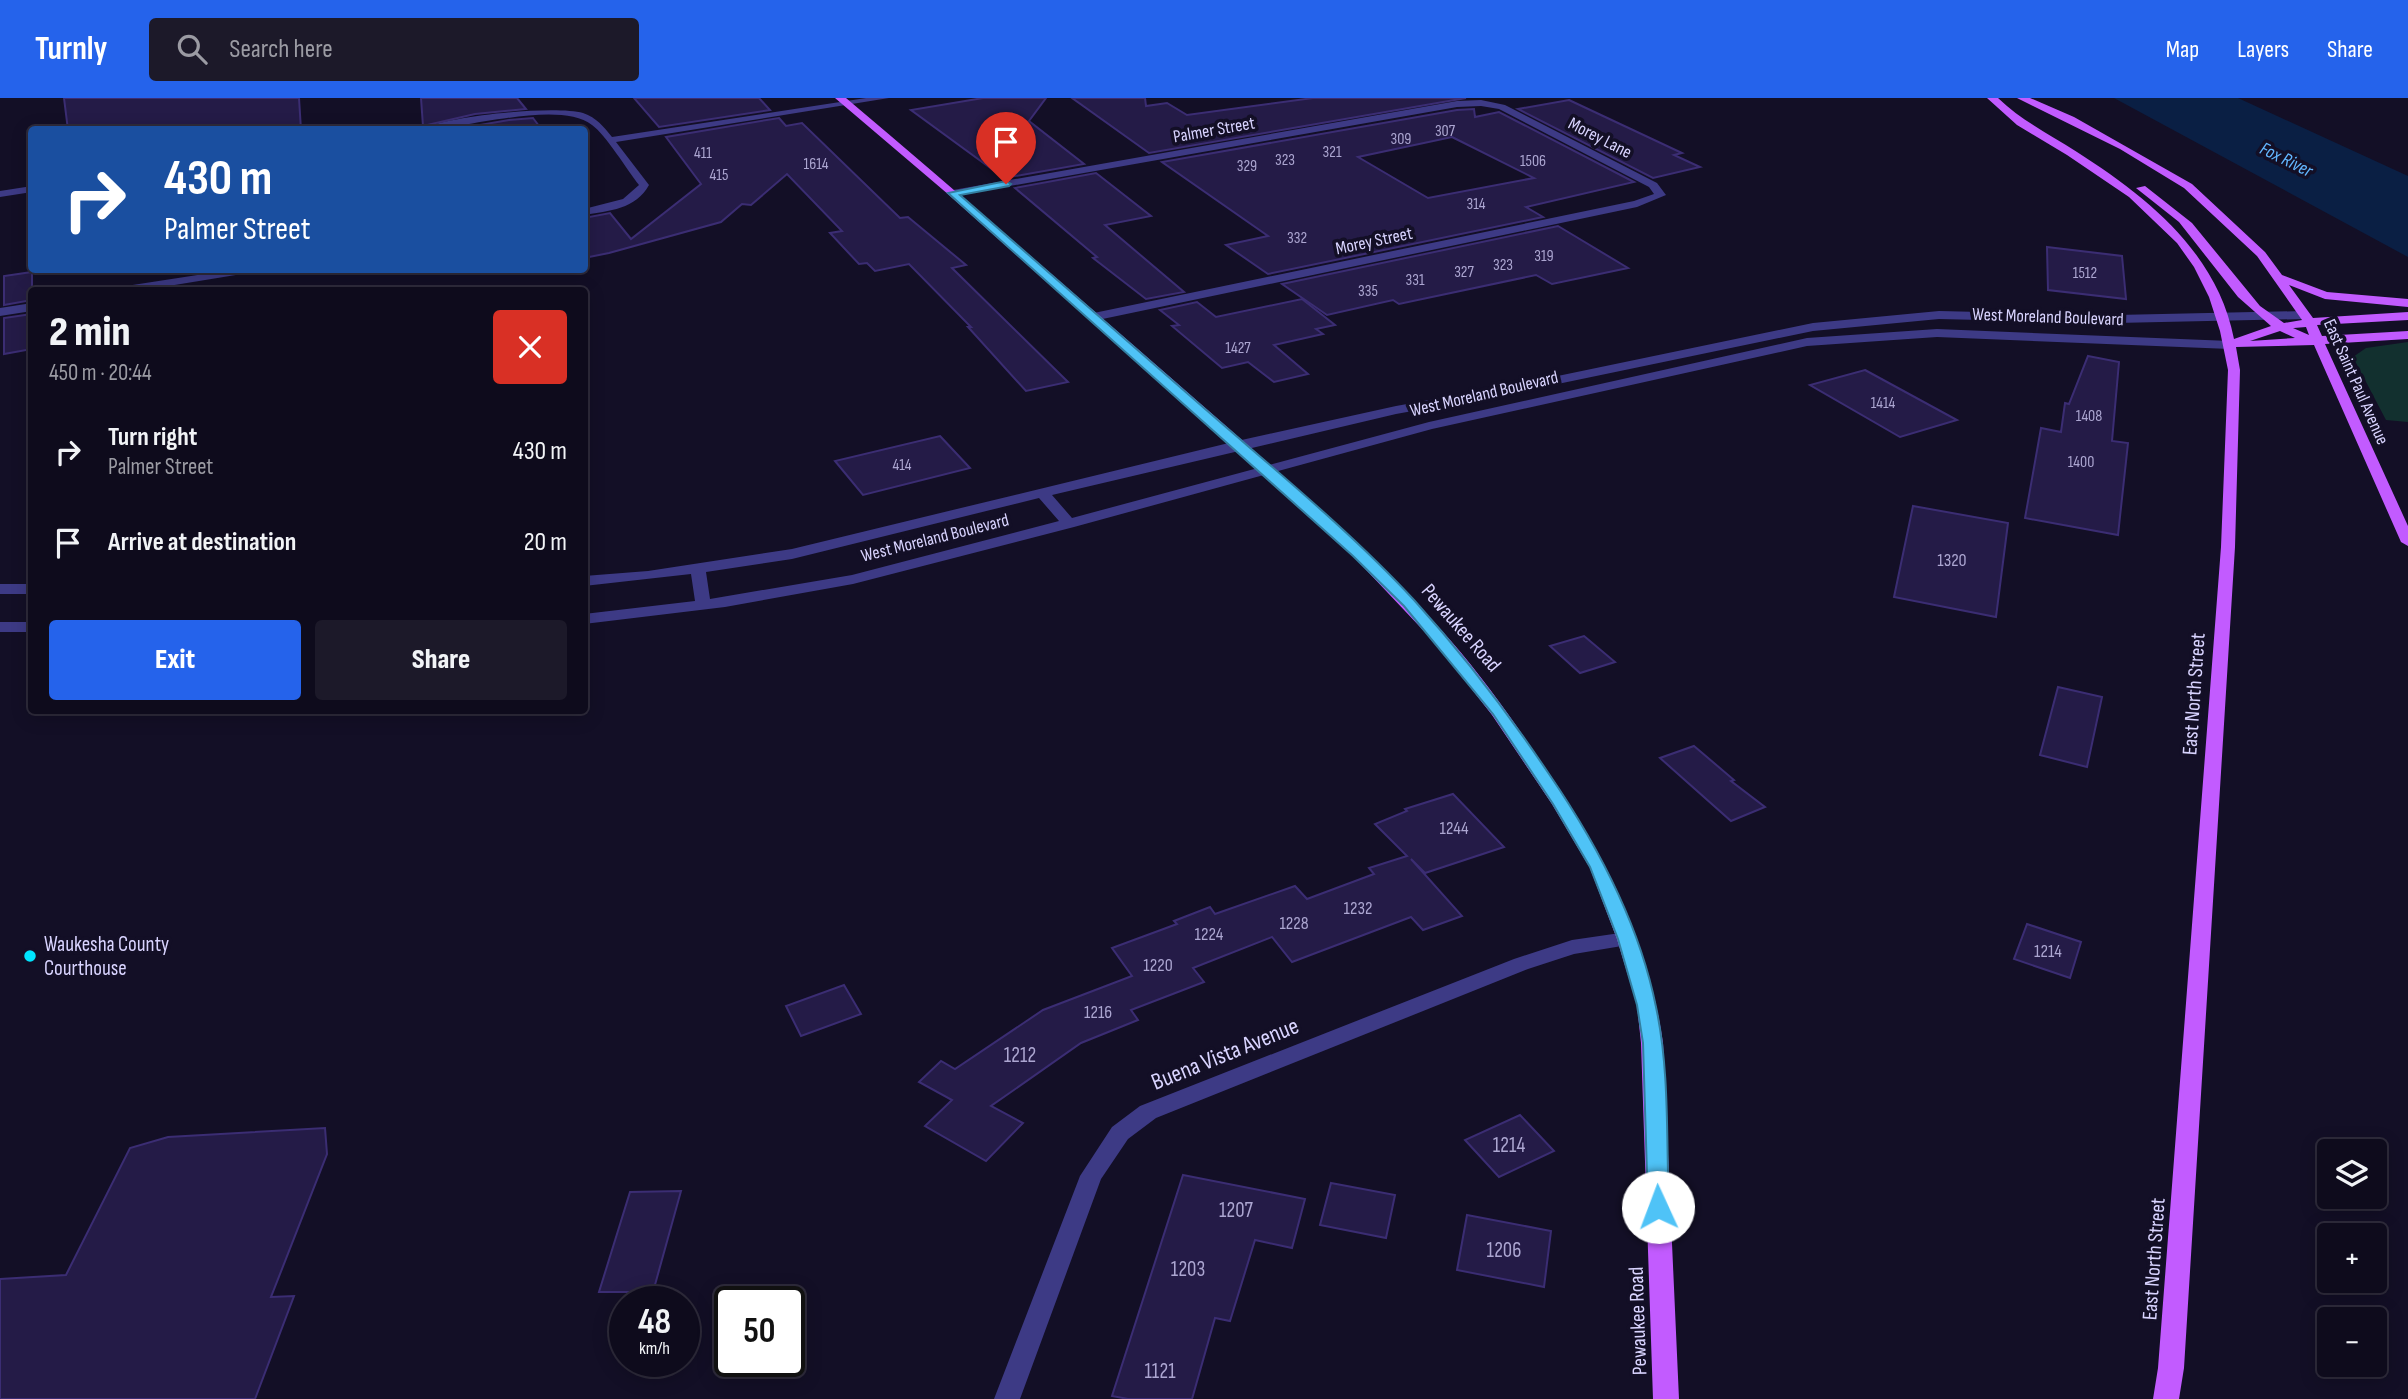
<!DOCTYPE html>
<meta charset="utf-8">
<style>
body{margin:0;font-family:"Sofia Sans Condensed",sans-serif;background:#1c1929;color:#f1f3f6;height:100vh;display:flex;flex-direction:column;font-size:26px;white-space:nowrap}
*{box-sizing:border-box;margin:0}
p{font-size:23px;color:#9b9ba3}
.icon{flex:none;width:38px;height:38px;fill:none;stroke:currentColor;stroke-width:2;stroke-linecap:round;stroke-linejoin:round}
.map{position:relative;flex:1;overflow:hidden}
.sheet{position:absolute;left:28px;top:189px;width:560px;height:427px;display:flex;flex-direction:column;background:#0e0b1c;border-radius:7px;box-shadow:0 4px 18px #0003,0 0 0 2px #2e2b3b}
.sheet>*{flex:none}
.hud{position:absolute;left:28px;top:28px;width:560px;height:147px;border-radius:7px;box-shadow:0 4px 18px #0003,0 0 0 2px #2e2b3b;background:#1a4fa0;color:#fff;overflow:hidden}
.buttons{position:absolute;left:2317px;top:1041px;display:grid;gap:14px}
.buttons a{display:grid;place-items:center;width:70px;height:70px;border-radius:7px;background:#0e0b1c;box-shadow:0 4px 18px #0003,0 0 0 2px #2e2b3b;font-size:35px}
.speed{position:absolute;left:609px;top:1188px;display:flex;gap:14px;font-size:35px;font-weight:700;text-align:center}
.speed>*{display:grid;place-content:center;width:91px;height:91px;border-radius:50%;background:#0e0b1c;box-shadow:0 4px 18px #0003,0 0 0 2px #2e2b3b;line-height:1}
.speed small{font-size:18px;font-weight:400}
.speed .limit{border:4px solid #111;border-radius:10px;background:#fff;color:#111}
.pin{position:absolute;display:grid;place-items:center;width:60px;height:60px;color:#fff;margin:-72px -30px;border-radius:50% 50% 50% 0;rotate:-45deg;box-shadow:0 0 7px #0007}
.pin .icon{rotate:45deg}
.me{position:absolute;width:77px;margin:-38px;rotate:358deg;stroke-linejoin:round;filter:drop-shadow(0 0 5px #0008)}
.turn{display:flex;align-items:center;gap:24px;height:147px;padding:0 21px;font-size:32px}
.turn .icon{width:91px;height:91px;stroke-width:2.5}
.turn b{display:block;font-size:49px;line-height:60px}
.round{display:grid;place-items:center;flex:none;width:74px;height:74px;border-radius:7px;background:#1c1929}
.overview{display:flex;align-items:center;justify-content:space-between;height:119px;padding:0 21px}
h1{font-size:42px;font-weight:800;line-height:52px}
.action{display:flex;gap:14px;margin-top:auto;padding:14px 21px}
.action a{flex:1;height:80px;border-radius:7px;background:#2563eb;color:#fff;font-size:28px;font-weight:800;line-height:80px;text-align:center}
.action a+a{background:#1c1929;color:#f1f3f6}
ul{padding:0;list-style:none}
li{display:flex;align-items:center;gap:21px;height:91px;padding:0 21px}
li div{flex:1}
li b{display:block;font-size:26px}
li em{font-style:normal}
header{display:flex;align-items:center;gap:42px;box-sizing:border-box;height:98px;padding:0 35px;background:#2563eb;color:#fff}
header strong{font-size:33px}
nav{display:flex;gap:38px;margin-inline-start:auto;font-size:24px}
.search{width:490px;height:63px;background:#1c1929;display:flex;align-items:center;gap:18px;box-sizing:border-box;padding:0 24px;border-radius:7px;color:#9b9ba3;font-size:26px}
.map>svg:first-child{display:block}
.green{fill:#12302f}
.water{fill:#0a1f44}
.building{fill:#241b47;stroke:#3b2d73;stroke-width:2;fill-rule:evenodd}
.lines{fill:none;stroke-linecap:round;stroke-linejoin:round}
.minor{fill:#3d3a85;fill-rule:evenodd}
.major{fill:#c25bff;fill-rule:evenodd}
.route{fill:#4fc3f7;stroke:#337fa1;stroke-width:2}
.poi-dot{fill:#00e5ff;stroke:#130f26;stroke-width:2.5}
.labels{text-anchor:middle;dominant-baseline:central;stroke-width:7;stroke-linejoin:round;paint-order:stroke}
.far-number-label{font-size:16px;fill:#aca6d1}
.far-street-label{font-size:18px;fill:#d9d4ff;stroke:#130f26}
.number-label{font-size:18px;fill:#aca6d1}
.far-water-label{font-size:19px;font-style:italic;fill:#62b6ff;stroke:#130f26}
.street-label{font-size:21px;fill:#d9d4ff;stroke:#130f26}
.poi-label{font-size:21px;fill:#d9d4ff;stroke:#130f26;text-anchor:start}
.near-number-label{font-size:21px;fill:#aca6d1}
.near-street-label{font-size:24px;fill:#d9d4ff;stroke:#130f26}
</style>
<header>
<strong>Turnly</strong>
<div class="search"><svg class="icon" aria-label="search" viewBox="0 0 24 24"><circle cx="10" cy="10" r="6"/><path d="M15 15l6 6"/></svg>Search here</div>
<nav><a>Map</a><a>Layers</a><a>Share</a></nav>
</header>
<div class="map">
<svg width="2408" height="1301" viewBox="0 0 2408 1301">
<rect width="100%" height="100%" fill="#130f26"/>
<polygon class="green" points="2408,244 2408,324 2386,322 2353,259 2366,250"/>
<polygon class="water" points="2114,0 2238,0 2408,78 2408,159"/>
<g class="building">
<polygon points="64,0 299,0 301,32 68,32"/>
<polygon points="421,0 517,0 526,11 475,16 423,28"/>
<polygon points="634,0 759,0 770,12 659,29"/>
<polygon points="983,0 1046,0 1029,23 1084,66 1004,80 911,12"/>
<polygon points="1072,0 1145,0 1146,8 1167,5 1187,17 1313,0 1466,0 1149,55"/>
<polygon points="1569,2 1682,55 1674,57 1700,69 1653,80 1518,11"/>
<path d="M1474,11L1475,19L1499,14L1634,84L1526,109L1543,119L1268,176L1226,147L1268,138L1162,64L1457,12ZM1452,39L1534,80L1428,100L1358,59Z"/>
<polygon points="533,20 542,32 451,32 509,22"/>
<polygon points="779,20 786,28 802,25 900,120 908,119 966,167 952,170 1068,284 1026,293 968,229 971,229 909,166 875,173 867,165 859,166 830,135 842,133 787,76 751,107 742,106 721,124 609,155 584,160 584,120 610,115 631,141 701,86 666,39"/>
<polygon points="1096,75 1151,118 1105,127 1184,194 1146,201 1093,160 1097,159 1015,90"/>
<polygon points="1558,128 1628,170 1552,186 1536,177 1399,206 1393,202 1327,217 1282,186"/>
<polygon points="2047,149 2122,158 2126,201 2048,192"/>
<polygon points="32,174 32,202 4,207 4,178"/>
<polygon points="1302,201 1335,227 1316,231 1323,236 1274,247 1308,276 1274,284 1248,264 1222,270 1172,228 1179,227 1160,212 1197,204 1216,219"/>
<polygon points="32,216 32,251 4,256 4,220"/>
<polygon points="2088,258 2119,264 2112,343 2128,345 2118,437 2025,420 2041,330 2061,334 2065,305 2069,306"/>
<polygon points="1865,272 1957,322 1900,339 1810,287"/>
<polygon points="940,338 970,370 863,397 835,363"/>
<polygon points="1913,408 2008,425 1996,519 1894,499"/>
<polygon points="1584,538 1615,564 1580,575 1550,548"/>
<polygon points="2058,589 2102,599 2087,669 2040,657"/>
<polygon points="1694,648 1734,682 1731,683 1765,709 1731,723 1660,660"/>
<polygon points="1453,696 1504,749 1425,775 1411,761 1462,818 1423,832 1411,819 1292,864 1272,839 1193,870 1204,884 1131,912 1138,922 1081,945 991,1008 1023,1025 986,1063 925,1028 952,1002 919,984 941,963 955,971 1043,912 1132,878 1112,850 1177,826 1174,823 1210,809 1215,816 1295,788 1307,801 1374,776 1369,770 1407,758 1375,726 1407,713 1405,711"/>
<polygon points="2027,826 2081,844 2070,880 2014,861"/>
<polygon points="844,887 861,916 801,938 786,908"/>
<polygon points="1520,1017 1554,1053 1499,1079 1465,1042"/>
<polygon points="325,1030 327,1056 271,1199 294,1198 255,1301 0,1301 0,1181 66,1177 130,1050 168,1039"/>
<polygon points="1183,1077 1305,1101 1292,1150 1255,1142 1230,1223 1215,1220 1192,1301 1128,1301 1112,1298"/>
<polygon points="1331,1085 1395,1097 1386,1140 1320,1127"/>
<polygon points="681,1093 653,1194 599,1194 630,1094"/>
<polygon points="1467,1117 1551,1133 1544,1189 1457,1172"/>
</g>
<g class="lines">
<g class="minor">
<path d="M866,0H889L616,44L649,87C636,111 609,113 584,117V111L623,101L639,87C627,72 606,37 592,27C558,1 462,32 420,32C446,18 553,7 583,15C597,20 603,28 612,39Z"/>
<polygon points="1481,2 1505,7 1657,85 1666,97 1637,109 1093,223 1089,222 1089,216 1634,103 1654,96 1649,89 1499,11 1481,8 1457,9 953,98 948,95 953,92 1457,3"/>
<polygon points="32,88 32,94 0,99 0,93"/>
<polygon points="230,172 254,172 248,175 144,192 120,192 126,188"/>
<polygon points="32,205 32,213 0,218 0,210"/>
<path d="M1939,213L2116,217L2304,213L2310,217L2304,221L2116,225L1939,221L1813,233L1524,293L1396,316L1052,397L1072,420L1429,324L1807,240L1937,231L2230,243L2236,247L2230,251L1937,239L1807,248L1432,331L1074,429L853,486L725,509L584,526V516L695,503L691,476L584,488V478L648,473L792,451L1237,343L1396,308L1524,285L1813,225ZM1039,400L1059,423L852,477L710,501L706,474L792,461Z"/>
<rect x="0" y="486" width="32" height="10"/>
<rect x="0" y="524" width="32" height="10"/>
<polygon points="1627,834 1634,836 1637,841 1634,846 1574,856 1528,871 1156,1020 1128,1041 1101,1081 1020,1301 994,1301 1080,1078 1112,1029 1140,1008 1514,861 1572,842"/>
</g>
<g class="major">
<path d="M835,0H846C955,92 1063,186 1171,280C1266,364 1366,446 1451,543C1486,583 1516,627 1546,671C1605,757 1648,841 1663,945L1679,1301H1653L1641,945L1637,907L1617,841L1590,770L1552,706L1492,617L1439,549L1353,458L1263,376L949,97Z"/>
<path d="M1987,0H1998C2022,23 2049,36 2077,54C2147,99 2217,154 2234,241L2271,228L2238,199L2179,124L2136,90L2145,88L2192,125L2260,208L2284,225L2302,222L2257,158L2184,90L2120,51L2017,0H2030L2074,19L2192,86L2265,154L2282,177L2327,194L2408,201V209L2325,201L2289,187L2313,220L2408,214V222L2317,227L2322,238L2408,233V241L2325,246L2408,428V448L2401,444L2314,247L2236,249L2240,272L2235,449L2184,1270L2179,1301H2153L2158,1270L2221,449L2228,272L2220,233L2209,199L2194,169L2177,145L2129,99L2067,57L2017,27ZM2306,229L2309,237L2293,230H2294ZM2280,233L2295,240L2250,243Z"/>
</g>
</g>
<path class="route" d="M1006,83L1011,86L1009,88L960,97C1041,168 1123,239 1204,310C1275,372 1350,433 1414,502C1463,556 1508,615 1549,676C1597,746 1639,824 1656,909C1670,974 1666,1043 1669,1109L1666,1115L1658,1118L1651,1115L1648,1109L1643,945L1637,907L1618,841L1590,769L1553,706L1493,616L1404,508L1353,458L948,95Z"/>
<circle class="poi-dot" cx="30" cy="858" r="7"/>
<g class="labels">
<g class="far-number-label">
<text x="1445" y="33">307</text>
<text x="1401" y="41">309</text>
<text x="1332" y="54">321</text>
<text x="703" y="55">411</text>
<text x="1285" y="62">323</text>
<text x="1533" y="63">1506</text>
<text x="816" y="66">1614</text>
<text x="1247" y="68">329</text>
<text x="719" y="77">415</text>
<text x="1476" y="106">314</text>
<text x="1297" y="140">332</text>
<text x="1544" y="158">319</text>
<text x="1503" y="167">323</text>
<text x="1464" y="174">327</text>
<text x="2085" y="175">1512</text>
<text x="1415" y="182">331</text>
<text x="1368" y="193">335</text>
<text x="1238" y="250">1427</text>
<text x="1883" y="305">1414</text>
<text x="2089" y="318">1408</text>
<text x="2081" y="364">1400</text>
<text x="902" y="367">414</text>
</g>
<g class="far-street-label">
<text transform="translate(1214 32) rotate(-10)">Palmer Street</text>
<text transform="translate(1600 40) rotate(27)">Morey Lane</text>
<text transform="translate(1374 143) rotate(-12)">Morey Street</text>
<text transform="translate(2048 219) rotate(2)">West Moreland Boulevard</text>
<text transform="translate(2356 284) rotate(66)">East Saint Paul Avenue</text>
<text transform="translate(1484 296) rotate(-13)">West Moreland Boulevard</text>
<text transform="translate(935 440) rotate(-14)">West Moreland Boulevard</text>
</g>
<g class="number-label">
<text x="1952" y="462">1320</text>
<text x="1454" y="730">1244</text>
<text x="1358" y="810">1232</text>
<text x="1294" y="825">1228</text>
<text x="1209" y="836">1224</text>
<text x="2048" y="853">1214</text>
<text x="1158" y="867">1220</text>
<text x="1098" y="914">1216</text>
</g>
<g class="far-water-label">
<text transform="translate(2286 62) rotate(26)">Fox River</text>
</g>
<g class="street-label">
<text transform="translate(1461 530) rotate(49)">Pewaukee Road</text>
<text transform="translate(2194 596) rotate(-86)">East North Street</text>
<text transform="translate(2154 1161) rotate(-86)">East North Street</text>
<text transform="translate(1638 1223) rotate(-92)">Pewaukee Road</text>
</g>
<g class="poi-label">
<text x="44" y="846">Waukesha County<tspan x="44" dy="24">Courthouse</tspan></text>
</g>
<g class="near-number-label">
<text x="1020" y="957">1212</text>
<text x="1509" y="1047">1214</text>
<text x="1236" y="1112">1207</text>
<text x="1504" y="1152">1206</text>
<text x="1188" y="1171">1203</text>
<text x="1160" y="1273">1121</text>
</g>
<g class="near-street-label">
<text transform="translate(1225 956) rotate(-22)">Buena Vista Avenue</text>
</g>
</g>
</svg>
<div class="buttons">
<a><svg class="icon" aria-label="layers" viewBox="0 0 24 24"><path d="M12 4l9 5-9 5-9-5zM3 14l9 5 9-5"/></svg></a>
<a>+</a>
<a>−</a>
</div>
<div class="speed"><div>48<small>km/h</small></div><div class="limit">50</div></div>
<div class="pin" style="left:1006px;top:86px;background:#d93025"><svg class="icon" aria-label="arrive" viewBox="0 0 24 24"><path d="M6 21V4h12l-3 4 3 4H6"/></svg></div>
<svg class="me" style="left:1658px;top:1109px" viewBox="-20 -20 40 40"><circle r="19" fill="#fff"/><path d="M0-13L10 11 0 6-10 11z" fill="#4fc3f7"/></svg>
<div class="hud">
<div class="turn"><svg class="icon" aria-label="right" viewBox="0 0 24 24"><path d="M7 20v-9h11M14 6l5 5-5 5"/></svg><div><b>430 m</b>Palmer Street</div></div>
</div>
<section class="sheet">
<div class="overview"><div><h1>2 min</h1><p>450 m · 20:44</p></div><a class="round" style="background:#d93025;color:#fff"><svg class="icon" aria-label="close" viewBox="0 0 24 24"><path d="M6 6l12 12M18 6L6 18"/></svg></a></div>
<ul>
<li><svg class="icon" aria-label="right" viewBox="0 0 24 24"><path d="M7 20v-9h11M14 6l5 5-5 5"/></svg><div><b>Turn right</b><p>Palmer Street</p></div><em>430 m</em></li>
<li><svg class="icon" aria-label="arrive" viewBox="0 0 24 24"><path d="M6 21V4h12l-3 4 3 4H6"/></svg><div><b>Arrive at destination</b></div><em>20 m</em></li>
</ul>
<div class="action"><a>Exit</a><a>Share</a></div>
</section>
</div>
